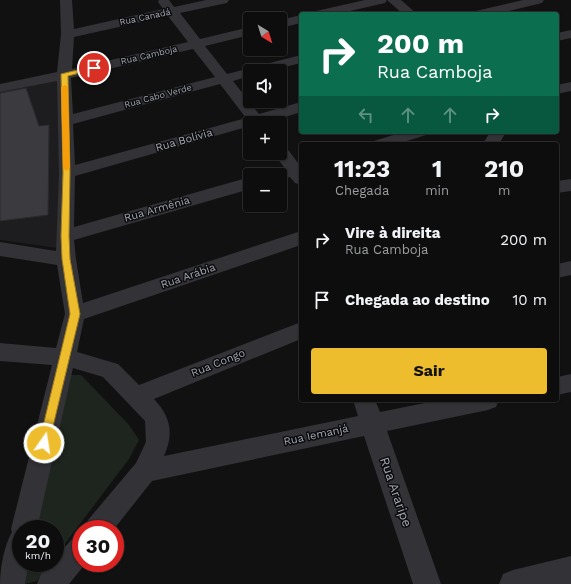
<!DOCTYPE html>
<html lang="pt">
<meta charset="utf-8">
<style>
body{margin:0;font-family:"Work Sans",sans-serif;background:#161617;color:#f1f3f6;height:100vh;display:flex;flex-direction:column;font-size:15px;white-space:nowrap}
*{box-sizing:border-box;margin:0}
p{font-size:13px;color:#9a9c9e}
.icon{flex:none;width:22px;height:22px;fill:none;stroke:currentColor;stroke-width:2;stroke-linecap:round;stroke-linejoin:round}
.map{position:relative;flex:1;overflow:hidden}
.sheet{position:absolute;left:299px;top:142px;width:260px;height:260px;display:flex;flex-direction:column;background:#0d0d0e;border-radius:4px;box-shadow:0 1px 3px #0004,0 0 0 1px #2d2d2e}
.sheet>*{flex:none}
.guide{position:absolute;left:299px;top:12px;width:260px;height:122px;border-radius:4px;box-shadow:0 1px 3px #0004,0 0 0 1px #2d2d2e;background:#0b6e4f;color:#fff;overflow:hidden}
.needle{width:26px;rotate:142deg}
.tools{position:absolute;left:243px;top:12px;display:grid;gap:8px}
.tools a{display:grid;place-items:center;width:44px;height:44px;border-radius:4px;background:#0d0d0e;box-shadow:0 1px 3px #0004,0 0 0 1px #2d2d2e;font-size:20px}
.speed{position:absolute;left:12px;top:520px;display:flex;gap:8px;font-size:20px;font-weight:700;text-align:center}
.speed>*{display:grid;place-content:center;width:52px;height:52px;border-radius:50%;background:#0d0d0e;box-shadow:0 1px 3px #0004,0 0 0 1px #2d2d2e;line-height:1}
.speed small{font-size:10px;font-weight:400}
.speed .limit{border:6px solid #d22;background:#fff;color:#111}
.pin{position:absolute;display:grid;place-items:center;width:34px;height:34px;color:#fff;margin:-17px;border:2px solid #fff;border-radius:50%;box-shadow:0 1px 4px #0007}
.me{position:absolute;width:44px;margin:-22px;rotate:13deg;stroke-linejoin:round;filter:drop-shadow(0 0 3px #0008)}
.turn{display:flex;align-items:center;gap:14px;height:84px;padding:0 12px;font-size:18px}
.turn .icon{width:52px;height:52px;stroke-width:2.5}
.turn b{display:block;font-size:28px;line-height:34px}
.lanes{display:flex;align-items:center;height:38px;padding:0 12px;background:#0003;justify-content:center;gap:20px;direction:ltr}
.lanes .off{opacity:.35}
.eta{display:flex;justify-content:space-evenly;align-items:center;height:68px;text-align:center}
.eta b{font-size:24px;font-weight:700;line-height:28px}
.button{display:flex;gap:8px;margin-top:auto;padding:8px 12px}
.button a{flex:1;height:46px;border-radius:4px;background:#eebd2d;color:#111;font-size:16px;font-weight:700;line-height:46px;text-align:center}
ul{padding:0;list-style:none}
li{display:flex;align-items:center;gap:12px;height:60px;padding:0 12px}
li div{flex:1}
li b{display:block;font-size:15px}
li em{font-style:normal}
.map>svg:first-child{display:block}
.built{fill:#1d1d1f}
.green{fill:#1d251e}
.building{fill:#3b3b3f;stroke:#2b2b2e}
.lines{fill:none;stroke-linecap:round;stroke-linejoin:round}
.street{fill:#323237;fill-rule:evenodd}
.route{fill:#eebd2d;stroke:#9b7b1d}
.slow{fill:#f59e0b}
.labels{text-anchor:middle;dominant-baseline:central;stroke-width:3;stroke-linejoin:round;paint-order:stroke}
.far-street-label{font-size:9px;fill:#a2a6b3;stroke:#0c0c0d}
.street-label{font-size:11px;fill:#a2a6b3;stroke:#0c0c0d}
.near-street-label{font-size:13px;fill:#a2a6b3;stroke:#0c0c0d}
</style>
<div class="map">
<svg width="571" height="584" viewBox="0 0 571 584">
<rect width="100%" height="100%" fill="#111112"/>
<polygon class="built" points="67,71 71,250 0,240 0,85"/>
<g class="green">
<polygon points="68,375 81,375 129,425 139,440 129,459 55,557 55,529 36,529"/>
<polygon points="29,563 50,563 37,581 25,584"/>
</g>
<polygon class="building" points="26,88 39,126 49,125 48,215 0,221 0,93"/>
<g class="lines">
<g class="street">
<path d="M60,0H72L74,29L163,9L158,2L159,0H169L174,7L206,0H229L227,3L180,13L200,39L250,27V35L205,46L227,74L301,55V63L269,71H250V76L233,81L259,114L301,102V112L266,123H250V126L75,176L74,227L250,177V189L74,240L76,259L83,303L301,231V245L84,319L77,352L118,364L139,385L301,322V339L154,399C171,417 174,434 164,456L358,416L353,400H375L380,412L440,400H499L496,407L488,410L387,431L441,584H413L364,436L152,481L114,529H84L88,520L136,463L146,442L145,421L103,377L73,368L37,529H21V563H29L25,584H0C0,568 4,546 12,532L11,529L52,365L0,361V343L56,348L65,314L57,265L0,256V242L56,251L59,173L57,81L0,92V84L57,72L61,34ZM168,16L188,42L72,69L74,37ZM193,49L215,77L73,114L71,78ZM220,84L246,118L75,165L73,124Z"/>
<polygon points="365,0 401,0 417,14 403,14 387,0 385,3 337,14 315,14 316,11"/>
<polygon points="523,0 544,0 542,3 497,14 475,14 476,11"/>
<polygon points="301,15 301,23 280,28 280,20"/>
<polygon points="571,30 571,38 557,41 557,33"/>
<polygon points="571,82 571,91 557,94 557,85"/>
<polygon points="403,132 428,132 426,135 397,144 372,144 374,141"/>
<polygon points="490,132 506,132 499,144 483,144"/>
<polygon points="280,146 286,147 298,163 301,163 301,185 295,183 290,177 280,179 280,175 268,175 270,171 284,167 273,153 280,153"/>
<polygon points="571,179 571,191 557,193 557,181"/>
<polygon points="571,261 571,275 557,278 557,264"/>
<polygon points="571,374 571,392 557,395 557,377"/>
<polygon points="81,535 81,563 86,563 69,584 37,584 41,574 51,563 55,563 55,558 72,539"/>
<polygon points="571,556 571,584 499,584 503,574 513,570"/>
</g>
</g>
<polygon class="route" points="94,66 96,66 96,69 68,76 70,173 69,236 70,259 80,314 49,443 48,447 44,448 40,447 39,443 70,314 62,259 61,236 63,173 61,74"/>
<polygon class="slow" points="65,85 68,87 70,168 66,171 63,168 61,87"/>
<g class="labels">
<g class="far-street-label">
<text transform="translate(145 17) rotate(-12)">Rua Canadá</text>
<text transform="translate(149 55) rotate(-13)">Rua Camboja</text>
<text transform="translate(158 96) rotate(-15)">Rua Cabo Verde</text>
</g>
<g class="street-label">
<text transform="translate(184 140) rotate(-16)">Rua Bolívia</text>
<text transform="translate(157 209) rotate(-16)">Rua Armênia</text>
<text transform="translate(188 276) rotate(-19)">Rua Arábia</text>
<text transform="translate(218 363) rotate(-22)">Rua Congo</text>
<text transform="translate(316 435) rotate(-12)">Rua Iemanjá</text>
</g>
<g class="near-street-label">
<text transform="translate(396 492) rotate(71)">Rua Araripe</text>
</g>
</g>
</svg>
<div class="tools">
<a><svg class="needle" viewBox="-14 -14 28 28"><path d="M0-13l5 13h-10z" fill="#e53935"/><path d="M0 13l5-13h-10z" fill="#9a9c9e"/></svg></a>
<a><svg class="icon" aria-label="sound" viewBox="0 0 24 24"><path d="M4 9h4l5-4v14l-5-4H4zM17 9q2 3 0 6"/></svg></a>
<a>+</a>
<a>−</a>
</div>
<div class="speed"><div>20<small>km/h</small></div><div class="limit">30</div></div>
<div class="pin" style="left:94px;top:68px;background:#d93025"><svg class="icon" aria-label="arrive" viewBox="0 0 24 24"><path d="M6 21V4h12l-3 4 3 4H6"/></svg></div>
<svg class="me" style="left:44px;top:443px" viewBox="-20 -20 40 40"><circle r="17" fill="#eebd2d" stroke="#fff" stroke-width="3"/><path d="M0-11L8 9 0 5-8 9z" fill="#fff"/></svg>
<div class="guide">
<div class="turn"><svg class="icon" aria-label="right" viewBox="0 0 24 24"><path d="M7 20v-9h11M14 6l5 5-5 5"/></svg><div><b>200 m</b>Rua Camboja</div></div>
<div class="lanes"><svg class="icon off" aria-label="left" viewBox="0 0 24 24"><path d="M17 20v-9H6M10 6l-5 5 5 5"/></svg><svg class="icon off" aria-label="ahead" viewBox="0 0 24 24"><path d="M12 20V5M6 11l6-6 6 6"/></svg><svg class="icon off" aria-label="ahead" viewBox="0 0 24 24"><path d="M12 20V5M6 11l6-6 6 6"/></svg><svg class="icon" aria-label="right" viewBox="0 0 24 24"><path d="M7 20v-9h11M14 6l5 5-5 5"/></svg></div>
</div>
<section class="sheet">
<div class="eta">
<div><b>11:23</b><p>Chegada</p></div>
<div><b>1</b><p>min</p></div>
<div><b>210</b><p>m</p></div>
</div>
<ul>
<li><svg class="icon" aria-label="right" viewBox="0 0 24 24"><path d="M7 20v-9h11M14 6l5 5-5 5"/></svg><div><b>Vire à direita</b><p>Rua Camboja</p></div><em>200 m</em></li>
<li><svg class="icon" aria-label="arrive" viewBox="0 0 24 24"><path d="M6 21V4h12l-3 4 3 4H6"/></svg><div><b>Chegada ao destino</b></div><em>10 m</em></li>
</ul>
<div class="button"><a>Sair</a></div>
</section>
</div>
